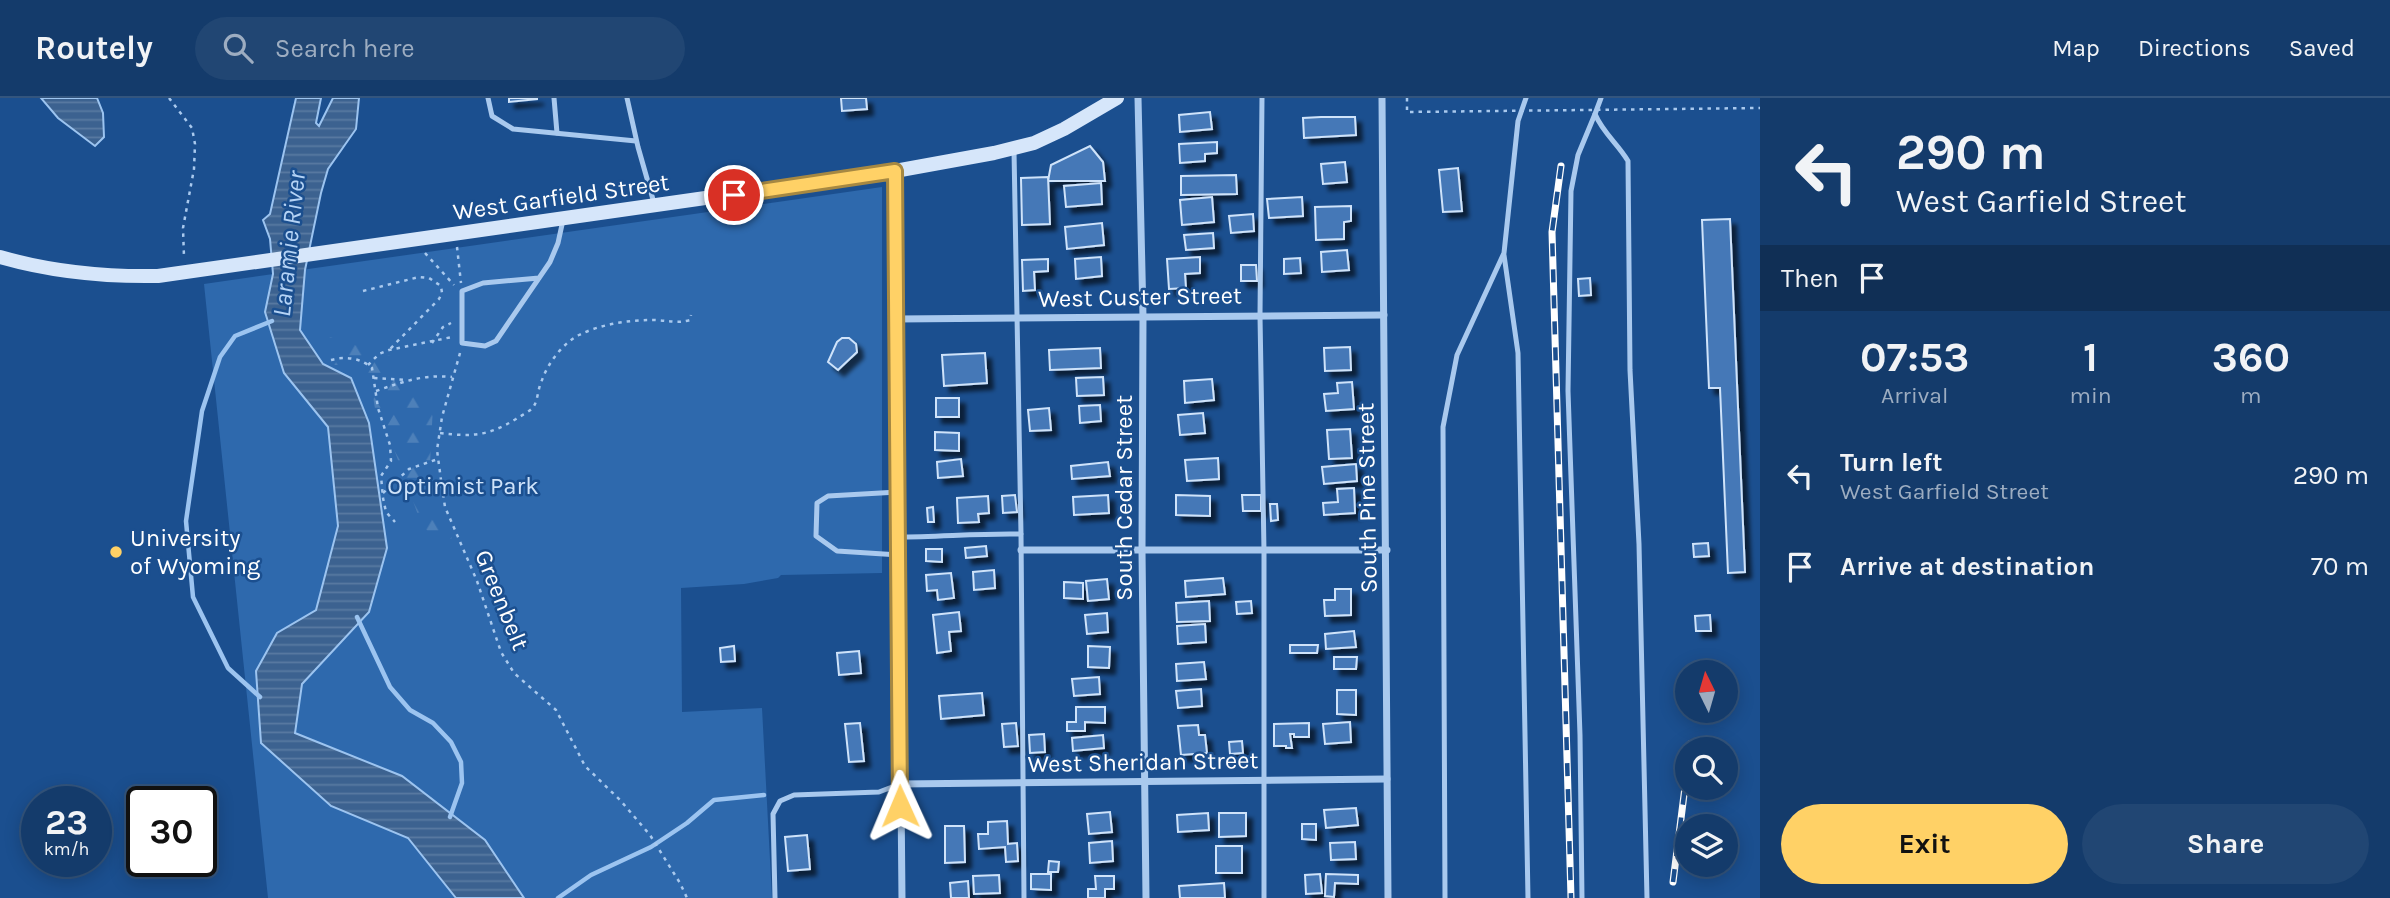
<!DOCTYPE html>
<style>
body{margin:0;font-family:Karla,sans-serif;background:#214673;color:#f1f3f6;height:100vh;display:flex;flex-direction:column;font-size:26px;white-space:nowrap}
*{box-sizing:border-box;margin:0}
p{font-size:23px;color:#9dadc1}
.icon{flex:none;width:38px;height:38px;fill:none;stroke:currentColor;stroke-width:2;stroke-linecap:round;stroke-linejoin:round}
.map{position:relative;flex:1;overflow:hidden}
.drawer{display:flex;flex-direction:column;background:#143b6b;width:630px}
.drawer>*{flex:none}
.banner{background:#143b6b;color:#f1f3f6;overflow:hidden}
.needle{width:46px;rotate:355deg}
.buttons{position:absolute;left:1675px;top:562px;display:grid;gap:14px}
.buttons a{display:grid;place-items:center;width:63px;height:63px;border-radius:50%;background:#143b6b;box-shadow:0 4px 18px #0003,0 0 0 2px #33557e;font-size:35px}
.speed{position:absolute;left:21px;top:688px;display:flex;gap:14px;font-size:35px;font-weight:700;text-align:center}
.speed>*{display:grid;place-content:center;width:91px;height:91px;border-radius:50%;background:#143b6b;box-shadow:0 4px 18px #0003,0 0 0 2px #33557e;line-height:1}
.speed small{font-size:18px;font-weight:400}
.speed .limit{border:4px solid #111;border-radius:10px;background:#fff;color:#111}
.pin{position:absolute;display:grid;place-items:center;width:60px;height:60px;color:#fff;margin:-30px;border:4px solid #fff;border-radius:50%;box-shadow:0 2px 7px #0007}
.me{position:absolute;width:77px;margin:-38px;rotate:359deg;stroke-linejoin:round;filter:drop-shadow(0 0 5px #0008)}
.turn{display:flex;align-items:center;gap:24px;height:147px;padding:0 21px;font-size:32px}
.turn .icon{width:91px;height:91px;stroke-width:2.5}
.turn b{display:block;font-size:49px;line-height:60px}
.then{display:flex;align-items:center;height:66px;padding:0 21px;background:#0003;gap:14px;font-size:26px}
.eta{display:flex;justify-content:space-evenly;align-items:center;height:119px;text-align:center}
.eta b{font-size:42px;font-weight:700;line-height:49px}
.action{display:flex;gap:14px;margin-top:auto;padding:14px 21px}
.action a{flex:1;height:80px;border-radius:42px;background:#ffd166;color:#111;font-size:28px;font-weight:700;line-height:80px;text-align:center}
.action a+a{background:#214673;color:#f1f3f6}
ul{padding:0;list-style:none}
li{display:flex;align-items:center;gap:21px;height:91px;padding:0 21px}
li div{flex:1}
li b{display:block;font-size:26px}
li em{font-style:normal}
header{display:flex;align-items:center;gap:42px;box-sizing:border-box;height:98px;padding:0 35px;background:#143b6b;border-bottom:2px solid #33557e}
header strong{font-size:33px}
nav{display:flex;gap:38px;margin-inline-start:auto;font-size:24px}
.search{width:490px;height:63px;background:#214673;display:flex;align-items:center;gap:18px;box-sizing:border-box;padding:0 24px;border-radius:38px;color:#9dadc1;font-size:26px}
main{display:flex;flex:1;min-height:0}
.map>svg:first-child{display:block}
.green{fill:#2e69ad}
.forest{fill:url(#forest-firs)}
.water{fill:url(#water-rules);stroke:#9cc4f0;stroke-width:2}
.lines{fill:none;stroke-linecap:round;stroke-linejoin:round}
.stream{stroke:#9cc4f0;stroke-width:4.5}
.building{fill:#4478b7;stroke:#cfe3fa;stroke-width:2;filter:url(#shadow)}
.path{stroke:#a9c9ee;stroke-width:2.5;stroke-dasharray:3.5 5;stroke-linecap:butt}
.lane{stroke:#a9c9ee;stroke-width:5}
.street{stroke:#a9c9ee;stroke-width:7}
.secondary{stroke:#d6e6fa;stroke-width:14}
.rail-casing{stroke:#fff;stroke-width:7}
.rail{stroke:#1b4f8f;stroke-width:4.5;stroke-dasharray:13;stroke-linecap:butt}
.path-bridge{stroke:#a9c9ee;stroke-width:2.5;stroke-dasharray:3.5 5;stroke-linecap:butt}
.route-casing{stroke:#a68842;stroke-width:18}
.route{stroke:#ffd166;stroke-width:12}
.poi-dot{fill:#ffd166;stroke:#1b4f8f;stroke-width:2.5}
.labels{text-anchor:middle;dominant-baseline:central;stroke-width:5;stroke-linejoin:round;paint-order:stroke}
.street-label{font-size:24px;fill:#fff;stroke:#1b4f8f}
.park-label{font-size:24px;fill:#cfe3fa;stroke:#1b4f8f}
.poi-label{font-size:24px;fill:#fff;stroke:#1b4f8f;text-anchor:start}
.water-label{font-size:26px;font-style:italic;fill:#b5d3f5;stroke:#1b4f8f}
</style>
<header>
<strong>Routely</strong>
<div class="search"><svg class="icon" aria-label="search" viewBox="0 0 24 24"><circle cx="10" cy="10" r="6"/><path d="M15 15l6 6"/></svg>Search here</div>
<nav><a>Map</a><a>Directions</a><a>Saved</a></nav>
</header>
<main>
<div class="map">
<svg width="1760" height="800" viewBox="0 0 1760 800">
<defs>
<pattern id="forest-firs" width="22" height="20" patternUnits="userSpaceOnUse" patternTransform="scale(1.75)"><rect width="22" height="20" fill="#2e69ad"/><path d="M5 1l3.5 6h-7zM16 11l3.5 6h-7z" fill="#4d80b9"/></pattern>
<pattern id="water-rules" width="6" height="5" patternUnits="userSpaceOnUse" patternTransform="scale(1.75)"><rect width="6" height="5" fill="#3c6290"/><path d="M0 2.5h6" fill="none" stroke="#597aa1"/></pattern>
<filter id="shadow"><feDropShadow dx="6" dy="6" stdDeviation="2" flood-color="#0009"/></filter>
</defs>
<rect width="100%" height="100%" fill="#1b4f8f"/>
<polygon class="green" points="882,89 882,475 781,477 778,480 744,486 681,490 682,614 762,610 772,800 268,800 204,186"/>
<polygon class="forest" points="323,237 404,262 401,288 433,307 430,367 452,440 439,447 421,425 387,332 375,311 371,284 355,267 330,267 323,252"/>
<g class="water">
<polygon points="41,0 97,0 103,15 104,39 95,48 58,20"/>
<polygon points="296,0 321,0 316,25 319,28 333,0 359,0 356,31 328,71 321,95 305,172 300,232 323,266 351,280 369,325 387,450 369,514 302,586 295,635 402,678 485,742 524,800 456,800 408,740 331,708 261,645 256,573 277,535 316,512 338,428 328,329 284,275 265,214 273,176 270,141 263,122 270,116"/>
</g>
<g class="lines">
<g class="stream">
<polyline points="357,519 390,589 410,612 433,625 451,644 461,664 462,685 450,719"/>
<polyline points="260,599 228,570 193,499 186,423 202,313 220,259 235,238 272,223"/>
<polyline points="558,800 591,777 651,749 687,725 714,702 764,697"/>
</g>
</g>
<g class="building">
<polygon points="509,0 537,0 537,1 509,4"/>
<polygon points="841,0 866,0 867,11 842,13"/>
<polygon points="1210,14 1212,31 1180,34 1179,17"/>
<polygon points="1321,19 1355,19 1356,37 1304,40 1303,20"/>
<polygon points="1217,44 1217,55 1205,56 1205,63 1180,65 1179,46"/>
<polygon points="1090,48 1103,64 1105,83 1048,83 1051,67"/>
<polygon points="1345,64 1347,84 1323,86 1321,66"/>
<polygon points="1458,70 1462,113 1443,114 1439,72"/>
<polygon points="1236,77 1237,96 1181,97 1181,78"/>
<polygon points="1048,79 1050,126 1022,127 1021,80"/>
<polygon points="1101,85 1102,106 1066,109 1064,88"/>
<polygon points="1212,99 1214,124 1182,127 1180,102"/>
<polygon points="1302,99 1303,118 1269,120 1267,101"/>
<polygon points="1351,108 1351,123 1344,124 1344,141 1316,142 1315,109"/>
<polygon points="1253,116 1254,133 1231,135 1229,118"/>
<polygon points="1730,121 1745,474 1728,475 1720,290 1709,290 1702,122"/>
<polygon points="1102,125 1104,147 1067,151 1065,129"/>
<polygon points="1213,135 1214,150 1186,152 1184,137"/>
<polygon points="1347,152 1349,172 1322,174 1321,154"/>
<polygon points="1101,159 1102,178 1076,181 1075,161"/>
<polygon points="1200,159 1200,175 1185,176 1186,190 1169,191 1167,161"/>
<polygon points="1300,160 1301,175 1284,176 1284,161"/>
<polygon points="1048,161 1048,173 1034,174 1035,192 1023,193 1022,162"/>
<polygon points="1241,167 1256,167 1257,183 1241,183"/>
<polygon points="1590,180 1591,197 1579,198 1578,181"/>
<polygon points="842,240 849,240 856,246 857,254 838,272 828,264 837,244"/>
<polygon points="1350,249 1351,272 1325,273 1324,250"/>
<polygon points="1100,250 1101,270 1050,272 1049,252"/>
<polygon points="985,255 987,285 944,288 942,257"/>
<polygon points="1103,279 1104,297 1077,298 1076,280"/>
<polygon points="1212,281 1214,302 1185,305 1184,283"/>
<polygon points="1352,284 1354,311 1326,313 1324,296 1338,295 1337,285"/>
<rect x="936" y="300" width="23" height="19"/>
<polygon points="1100,307 1101,323 1080,325 1079,308"/>
<polygon points="1049,310 1051,332 1030,333 1028,312"/>
<polygon points="1203,315 1205,335 1180,337 1178,317"/>
<polygon points="1350,331 1352,360 1329,361 1327,332"/>
<polygon points="935,334 959,335 959,353 935,352"/>
<polygon points="1218,360 1219,381 1187,383 1185,362"/>
<polygon points="961,361 963,378 938,380 937,364"/>
<polygon points="1108,364 1110,378 1072,381 1071,368"/>
<polygon points="1356,366 1357,383 1324,386 1322,369"/>
<polygon points="1354,390 1355,415 1324,417 1323,405 1338,404 1337,391"/>
<polygon points="1015,397 1017,414 1003,415 1002,398"/>
<polygon points="1108,397 1109,415 1074,417 1073,399"/>
<polygon points="1176,397 1210,398 1210,418 1176,417"/>
<polygon points="1242,397 1261,397 1261,413 1243,413"/>
<polygon points="988,398 989,415 978,416 979,424 958,425 957,400"/>
<polygon points="1270,406 1277,406 1278,422 1271,423"/>
<polygon points="933,409 934,424 928,424 927,410"/>
<polygon points="1708,445 1709,458 1694,459 1693,446"/>
<polygon points="986,448 987,458 966,460 965,450"/>
<polygon points="926,451 942,451 942,464 926,463"/>
<polygon points="994,472 995,490 974,492 973,474"/>
<polygon points="951,475 954,500 938,502 937,492 927,493 926,477"/>
<polygon points="1223,480 1225,496 1186,499 1185,483"/>
<polygon points="1107,481 1109,501 1088,503 1086,483"/>
<polygon points="1064,484 1083,485 1083,501 1064,500"/>
<polygon points="1335,491 1351,491 1351,517 1325,518 1324,502 1335,502"/>
<polygon points="1209,503 1210,523 1177,524 1176,505"/>
<polygon points="1251,503 1252,515 1237,516 1236,504"/>
<polygon points="959,514 961,533 949,534 951,553 937,555 933,517"/>
<polygon points="1107,515 1108,534 1087,536 1085,517"/>
<polygon points="1710,517 1711,533 1696,533 1695,518"/>
<polygon points="1205,526 1206,544 1178,546 1177,528"/>
<polygon points="1354,533 1356,549 1326,551 1325,536"/>
<polygon points="1290,547 1318,547 1317,555 1290,555"/>
<polygon points="734,548 735,563 721,564 720,550"/>
<polygon points="1088,548 1110,549 1109,570 1088,569"/>
<polygon points="859,553 861,575 839,577 837,555"/>
<polygon points="1334,559 1357,559 1356,571 1334,571"/>
<polygon points="1204,564 1206,581 1177,583 1176,566"/>
<polygon points="1099,579 1100,596 1074,598 1072,581"/>
<polygon points="1201,591 1202,608 1178,610 1176,593"/>
<polygon points="1337,592 1356,592 1356,617 1337,616"/>
<polygon points="982,595 984,617 941,621 939,598"/>
<polygon points="1076,609 1105,609 1105,625 1085,624 1085,633 1067,633 1067,624 1076,624"/>
<polygon points="1350,624 1351,644 1325,646 1323,626"/>
<polygon points="860,625 864,663 849,664 845,626"/>
<polygon points="1016,625 1018,648 1004,649 1002,626"/>
<polygon points="1309,625 1309,639 1294,639 1294,636 1290,636 1292,650 1286,650 1286,648 1274,648 1274,626"/>
<polygon points="1198,627 1199,637 1205,637 1207,655 1181,657 1178,628"/>
<polygon points="1044,636 1045,654 1030,655 1029,637"/>
<polygon points="1103,637 1104,650 1073,653 1072,640"/>
<polygon points="1242,643 1243,655 1230,656 1229,644"/>
<polygon points="1356,710 1358,727 1326,730 1324,712"/>
<polygon points="1110,714 1112,734 1089,736 1087,716"/>
<polygon points="1208,715 1209,732 1178,734 1177,717"/>
<polygon points="1219,715 1246,715 1246,738 1219,739"/>
<polygon points="1007,723 1008,746 1017,745 1018,763 1006,764 1005,749 979,751 978,736 988,736 988,724"/>
<polygon points="1302,726 1316,726 1316,742 1302,741"/>
<polygon points="945,728 964,728 965,764 945,765"/>
<polygon points="807,737 810,771 788,773 785,739"/>
<polygon points="1112,743 1113,763 1090,765 1089,745"/>
<polygon points="1355,744 1356,761 1331,762 1330,745"/>
<rect x="1216" y="748" width="26" height="27"/>
<polygon points="1049,763 1059,764 1058,774 1048,774"/>
<polygon points="1031,776 1051,776 1051,792 1031,791"/>
<polygon points="1320,776 1322,795 1306,796 1305,777"/>
<polygon points="1326,776 1358,777 1358,786 1335,785 1334,799 1325,798"/>
<polygon points="999,777 1000,795 974,796 973,778"/>
<polygon points="1095,778 1114,778 1114,791 1105,791 1105,800 1088,800 1088,791 1096,791"/>
<polygon points="968,783 969,800 951,800 950,785"/>
<polygon points="1224,785 1225,800 1180,800 1179,788"/>
</g>
<g class="lines">
<g class="path">
<polyline points="169,0 192,30 195,46 194,71 183,130 184,159"/>
<polyline points="457,149 461,185"/>
<polyline points="425,155 454,187"/>
<polyline points="363,193 419,179 429,180 441,188 442,195 439,201 389,252"/>
<polyline points="432,245 443,229 451,225"/>
<polyline points="460,255 442,319 437,352 441,382 445,409 477,483 501,554 514,575 556,612 585,668 620,702 650,737 680,785 687,800"/>
<path d="M331,262C345,258 361,260 372,270L378,310L390,347L391,363L381,378L383,400L386,414L395,424"/>
<polyline points="368,267 379,256 389,252 452,239"/>
<polyline points="374,280 406,282"/>
<path d="M376,293C402,284 424,276 452,279"/>
<path d="M440,335C472,339 488,338 516,321C522,317 531,313 534,308C538,301 538,290 542,282C548,265 563,245 579,237C601,226 629,222 653,222C666,222 676,226 690,222L691,217"/>
<polyline points="383,395 409,371 438,361"/>
</g>
<g class="lane">
<polyline points="488,0 492,18 513,31 636,43"/>
<polyline points="554,0 557,35"/>
<polyline points="627,0 638,49 654,105"/>
<polyline points="1262,0 1260,218 1264,453 1264,800"/>
<path d="M1601,0L1595,16C1603,35 1618,46 1628,63L1630,272L1639,446L1647,800"/>
<polyline points="1014,53 1021,436 1024,800"/>
<polyline points="1504,157 1518,255 1528,800"/>
<polyline points="539,180 483,185 462,193 462,245 485,248 496,243 550,164 558,145 563,122"/>
<polyline points="898,394 828,398 817,405 816,438 837,453 899,457"/>
<path d="M898,439C939,439 980,435 1021,436"/>
<polyline points="775,800 773,716 780,703 794,697 879,694 900,686"/>
<polyline points="1445,800 1443,329 1457,257 1504,155 1518,23 1526,0"/>
<polyline points="1582,800 1580,637 1568,293 1571,93 1578,57 1595,16"/>
</g>
<g class="street">
<polyline points="1138,0 1143,218 1142,453 1146,800"/>
<polyline points="1382,0 1388,800"/>
<polyline points="895,73 902,800"/>
<polyline points="897,221 1384,217"/>
<polyline points="1021,452 1387,452"/>
<polyline points="900,686 1387,681"/>
</g>
<path class="secondary" d="M0,159C52,174 104,179 158,178L895,73L994,55L1034,45L1064,31L1117,0"/>
<defs>
<g id="rail">
<polyline points="1561,68 1552,134 1571,800"/>
<polyline points="1690,651 1690,646"/>
<polyline points="1673,784 1687,673"/>
</g>
</defs>
<use href="#rail" class="rail-casing"/>
<use href="#rail" class="rail"/>
<polyline class="path-bridge" points="1407,0 1407,14 1760,10"/>
</g>
<g class="lines">
<defs>
<polyline id="route" points="734,97 895,73 900,708"/>
</defs>
<use href="#route" class="route-casing"/>
<use href="#route" class="route"/>
</g>
<circle class="poi-dot" cx="116" cy="454" r="7"/>
<g class="labels">
<g class="street-label">
<text transform="translate(561 99) rotate(-8)">West Garfield Street</text>
<text transform="translate(1140 199) rotate(-1)">West Custer Street</text>
<text transform="translate(1124 400) rotate(-90)">South Cedar Street</text>
<text transform="translate(1367 400) rotate(-91)">South Pine Street</text>
<text transform="translate(502 502) rotate(68)">Greenbelt</text>
<text transform="translate(1143 664) rotate(-1)">West Sheridan Street</text>
</g>
<g class="park-label">
<text x="463" y="388">Optimist Park</text>
</g>
<g class="poi-label">
<text x="130" y="440">University<tspan x="130" dy="28">of Wyoming</tspan></text>
</g>
<g class="water-label">
<text transform="translate(289 146) rotate(-84)">Laramie River</text>
</g>
</g>
</svg>
<div class="buttons">
<a><svg class="needle" viewBox="-14 -14 28 28"><path d="M0-13l5 13h-10z" fill="#e53935"/><path d="M0 13l5-13h-10z" fill="#9dadc1"/></svg></a>
<a><svg class="icon" aria-label="search" viewBox="0 0 24 24"><circle cx="10" cy="10" r="6"/><path d="M15 15l6 6"/></svg></a>
<a><svg class="icon" aria-label="layers" viewBox="0 0 24 24"><path d="M12 4l9 5-9 5-9-5zM3 14l9 5 9-5"/></svg></a>
</div>
<div class="speed"><div>23<small>km/h</small></div><div class="limit">30</div></div>
<div class="pin" style="left:734px;top:97px;background:#d93025"><svg class="icon" aria-label="arrive" viewBox="0 0 24 24"><path d="M6 21V4h12l-3 4 3 4H6"/></svg></div>
<svg class="me" style="left:900px;top:708px" viewBox="-20 -20 40 40"><path d="M0-17L14 15 0 8-14 15z" fill="#ffd166" stroke="#fff" stroke-width="4"/></svg>
</div>
<section class="drawer">
<div class="banner">
<div class="turn"><svg class="icon" aria-label="left" viewBox="0 0 24 24"><path d="M17 20v-9H6M10 6l-5 5 5 5"/></svg><div><b>290 m</b>West Garfield Street</div></div>
<div class="then">Then<svg class="icon" aria-label="arrive" viewBox="0 0 24 24"><path d="M6 21V4h12l-3 4 3 4H6"/></svg></div>
</div>
<div class="eta">
<div><b>07:53</b><p>Arrival</p></div>
<div><b>1</b><p>min</p></div>
<div><b>360</b><p>m</p></div>
</div>
<ul>
<li><svg class="icon" aria-label="left" viewBox="0 0 24 24"><path d="M17 20v-9H6M10 6l-5 5 5 5"/></svg><div><b>Turn left</b><p>West Garfield Street</p></div><em>290 m</em></li>
<li><svg class="icon" aria-label="arrive" viewBox="0 0 24 24"><path d="M6 21V4h12l-3 4 3 4H6"/></svg><div><b>Arrive at destination</b></div><em>70 m</em></li>
</ul>
<div class="action"><a>Exit</a><a>Share</a></div>
</section>
</main>
